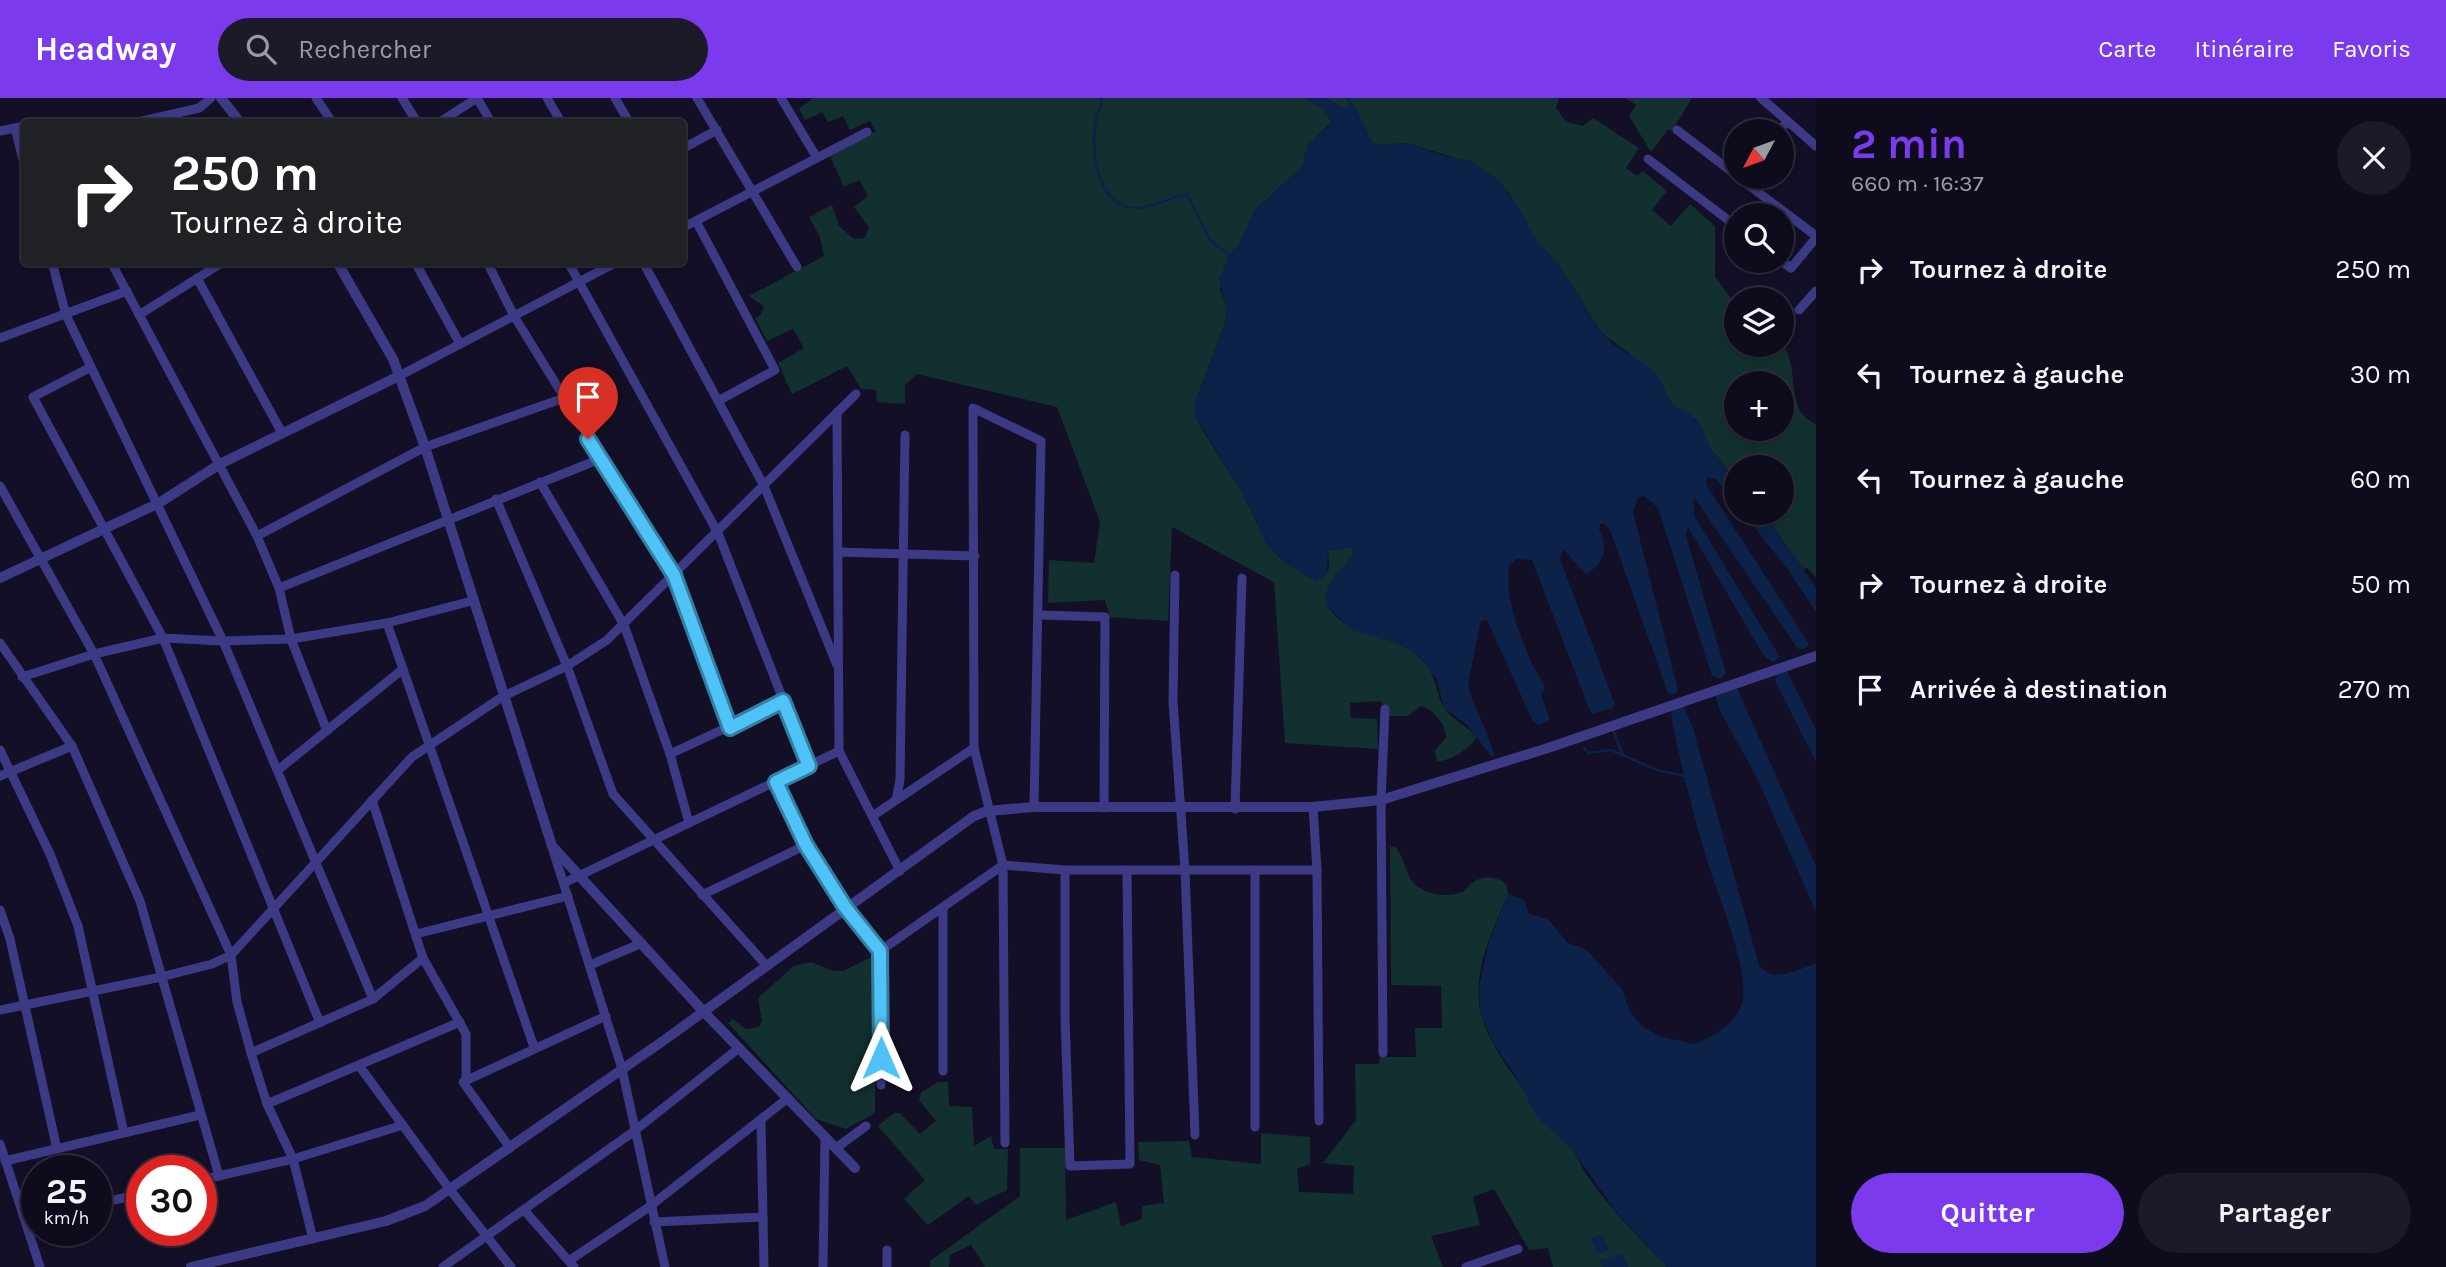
<!DOCTYPE html>
<html lang="fr">
<meta charset="utf-8">
<style>
body{margin:0;font-family:Karla,sans-serif;background:#1c1929;color:#f1f3f6;height:100vh;display:flex;flex-direction:column;font-size:26px;white-space:nowrap}
*{box-sizing:border-box;margin:0}
p{font-size:23px;color:#9b9ba3}
.icon{flex:none;width:38px;height:38px;fill:none;stroke:currentColor;stroke-width:2;stroke-linecap:round;stroke-linejoin:round}
.map{position:relative;flex:1;overflow:hidden}
.sheet{display:flex;flex-direction:column;background:#0e0b1c;width:630px}
.sheet>*{flex:none}
.banner{position:absolute;left:21px;top:21px;width:665px;height:147px;border-radius:7px;box-shadow:0 4px 10px #0003,0 0 0 2px #2e2b3b;background:#202124;color:#fff;overflow:hidden}
.needle{width:46px;rotate:229deg}
.tools{position:absolute;left:1724px;top:21px;display:grid;gap:14px}
.tools a{display:grid;place-items:center;width:70px;height:70px;border-radius:50%;background:#0e0b1c;box-shadow:0 4px 10px #0003,0 0 0 2px #2e2b3b;font-size:35px}
.speed{position:absolute;left:21px;top:1057px;display:flex;gap:14px;font-size:35px;font-weight:700;text-align:center}
.speed>*{display:grid;place-content:center;width:91px;height:91px;border-radius:50%;background:#0e0b1c;box-shadow:0 4px 10px #0003,0 0 0 2px #2e2b3b;line-height:1}
.speed small{font-size:18px;font-weight:400}
.speed .limit{border:10px solid #d22;background:#fff;color:#111}
.pin{position:absolute;display:grid;place-items:center;width:60px;height:60px;color:#fff;margin:-72px -30px;border-radius:50% 50% 50% 0;rotate:-45deg;box-shadow:0 0 7px #0007}
.pin .icon{rotate:45deg}
.me{position:absolute;width:77px;margin:-38px;rotate:0deg;stroke-linejoin:round;filter:drop-shadow(0 0 5px #0008)}
.turn{display:flex;align-items:center;gap:24px;height:147px;padding:0 35px;font-size:32px}
.turn .icon{width:91px;height:91px;stroke-width:2.5}
.turn b{display:block;font-size:49px;line-height:60px}
.round{display:grid;place-items:center;flex:none;width:74px;height:74px;border-radius:37px;background:#1c1929}
.headline{display:flex;align-items:center;justify-content:space-between;height:119px;padding:0 35px}
h1{font-size:42px;font-weight:700;line-height:52px;color:#7c3aed}
.action{display:flex;gap:14px;margin-top:auto;padding:14px 35px}
.action a{flex:1;height:80px;border-radius:42px;background:#7c3aed;color:#fff;font-size:28px;font-weight:700;line-height:80px;text-align:center}
.action a+a{background:#1c1929;color:#f1f3f6}
ul{padding:0;list-style:none}
li{display:flex;align-items:center;gap:21px;height:105px;padding:0 35px}
li div{flex:1}
li b{display:block;font-size:26px}
li em{font-style:normal}
header{display:flex;align-items:center;gap:42px;box-sizing:border-box;height:98px;padding:0 35px;background:#7c3aed;color:#fff}
header strong{font-size:33px}
nav{display:flex;gap:38px;margin-inline-start:auto;font-size:24px}
.search{width:490px;height:63px;background:#1c1929;display:flex;align-items:center;gap:18px;box-sizing:border-box;padding:0 24px;border-radius:38px;color:#9b9ba3;font-size:26px}
main{display:flex;flex:1;min-height:0}
.map>svg:first-child{display:block}
.green{fill:#12302f;fill-rule:evenodd}
.water{fill:#0c2248}
.lines{fill:none;stroke-linecap:round;stroke-linejoin:round}
.stream{stroke:#0c2248;stroke-width:2.5}
.minor{stroke:#3d3a85;stroke-width:9}
.tertiary{stroke:#3d3a85;stroke-width:10}
.route-casing{stroke:#337fa1;stroke-width:18}
.route{stroke:#4fc3f7;stroke-width:12}
</style>
<header>
<strong>Headway</strong>
<div class="search"><svg class="icon" aria-label="search" viewBox="0 0 24 24"><circle cx="10" cy="10" r="6"/><path d="M15 15l6 6"/></svg>Rechercher</div>
<nav><a>Carte</a><a>Itinéraire</a><a>Favoris</a></nav>
</header>
<main>
<div class="map">
<svg width="1816" height="1169" viewBox="0 0 1816 1169">
<rect width="100%" height="100%" fill="#130f26"/>
<g class="green">
<path d="M813,0H1305L1324,11L1332,24L1307,48L1303,68L1255,112L1239,147L1229,157L1220,191L1227,210L1226,222L1194,308L1200,328L1243,396L1268,448L1285,465L1306,477L1322,481L1329,471L1328,453L1353,449L1354,457C1342,472 1322,486 1327,508C1353,544 1385,532 1415,556C1439,574 1433,592 1445,611C1452,622 1467,627 1477,640C1464,654 1456,660 1437,664L1435,652L1446,640C1446,626 1434,612 1421,608L1408,618H1388L1387,610L1380,603L1350,605L1351,620L1377,621L1378,651L1285,645L1274,484L1172,429L1168,523L1110,519L1105,502L1048,505L1049,462L1094,465L1100,424L1057,309L917,276L905,287V306L877,304L876,292L861,291L847,268L792,296L778,265L804,250L793,231L767,243L755,220L761,217L764,208L749,198L824,158L820,139L809,119L832,107L839,128L854,141L865,140L869,129L854,109L868,98L859,82L844,89L830,58L876,33L870,23L850,32L843,18L828,24L822,14L805,22L799,11Z"/>
<path d="M1325,0H1559L1556,10L1566,24L1583,28L1593,20L1639,50L1626,70L1637,78L1643,73L1667,93L1652,112L1671,128L1690,106L1715,128V179L1736,207V247H1782V242C1784,249 1789,256 1790,263C1796,285 1790,316 1816,326V480L1808,470L1803,471L1764,415H1782V369H1736V382L1710,350L1697,322L1673,308L1656,276L1602,235L1566,179L1535,140L1508,93L1456,60L1406,45L1378,47L1372,44L1353,6L1344,10ZM1736,285H1782V331H1736Z"/>
<polygon points="1626,0 1692,0 1672,33 1668,31 1651,54 1629,18 1636,7"/>
<path d="M1395,748C1404,759 1405,773 1412,783C1422,797 1450,801 1464,793C1467,791 1469,787 1472,785C1483,777 1497,778 1507,787L1508,796C1494,829 1475,868 1479,904C1484,953 1543,1014 1573,1052C1577,1058 1580,1065 1583,1071C1606,1107 1638,1138 1667,1169H1628L1622,1157L1600,1163L1603,1169H1553L1548,1150L1529,1152L1494,1091L1473,1099L1480,1127L1431,1138L1443,1169H985L971,1147L950,1157L949,1169H930V1163L1020,1098V1050H1065L1066,1122L1116,1104L1121,1128L1142,1121V1108L1164,1105L1160,1067L1139,1062L1138,1044L1189,1043L1192,1059L1261,1066V1035L1310,1039V1066L1297,1071L1299,1094L1353,1096L1354,1068L1323,1065L1356,1022L1355,966H1379L1380,959H1416L1415,930H1442L1441,888L1391,887L1390,749Z"/>
<polygon points="871,859 875,867 875,1015 846,1031 816,1021 728,925 733,921 746,931 759,929 762,923 758,900 794,868 811,864 833,873 843,873"/>
<polygon points="938,984 948,984 949,1008 972,1009 974,1048 991,1038 994,1051 1008,1051 1007,1092 976,1107 969,1098 928,1127 904,1101 925,1082 878,1028 894,1015 900,1015 920,1036 936,1023 919,1002 921,995"/>
</g>
<g class="water">
<path d="M1305,0H1325L1344,10L1353,6L1372,44L1378,47L1406,45L1445,58L1471,63L1499,82L1518,108L1535,140L1556,163L1602,235L1613,246L1647,267L1657,276L1673,308L1689,315L1702,328L1710,350L1736,382V407L1716,381L1707,380L1706,386L1809,546L1804,551H1798L1694,399V417L1780,559L1773,564L1764,558L1688,429L1686,438L1726,575L1721,581L1712,578L1658,410L1644,398L1638,400L1633,414L1678,592L1674,597L1668,595L1610,432L1605,426H1600L1599,431C1609,451 1605,464 1586,477L1563,451L1560,461L1615,606L1612,610L1593,616L1589,611L1532,462L1517,461L1509,468C1505,502 1519,535 1532,566C1536,575 1543,581 1545,591L1541,597L1550,622L1539,627L1533,624L1487,522L1481,523L1468,586C1472,607 1488,632 1494,657L1491,658L1466,626L1444,610L1437,582L1419,558L1401,547L1352,532L1327,508C1322,485 1342,472 1354,457L1353,449L1328,453L1327,476L1316,484L1285,465L1268,448L1243,396L1195,318L1194,309L1226,222L1227,210L1219,182L1229,157L1239,147L1255,112L1303,68L1307,48L1332,25L1324,11Z"/>
<polygon points="1743,415 1764,415 1767,419 1816,490 1816,514 1788,472"/>
<polygon points="1786,571 1816,632 1816,664 1775,583 1777,576"/>
<polygon points="1737,590 1816,768 1816,814 1757,680 1720,613 1715,597"/>
<path d="M1683,607L1693,630L1759,867C1774,887 1798,870 1816,866V1169H1667L1614,1111L1572,1051L1536,1018L1518,982L1493,944L1480,914L1479,889L1488,846L1508,796L1524,802L1529,816L1548,821L1568,845L1586,851L1622,891L1630,914L1642,928L1659,938L1694,946C1712,940 1740,923 1743,901C1747,865 1718,798 1707,762C1693,716 1681,669 1672,622L1671,613Z"/>
<polygon points="1602,1136 1609,1152 1598,1156 1591,1140"/>
<polygon points="1622,1156 1628,1169 1603,1169 1600,1163"/>
</g>
<g class="lines">
<g class="stream">
<path d="M1101,0C1102,8 1098,13 1096,21C1090,50 1096,108 1135,110C1153,111 1170,98 1187,97L1211,143L1229,157"/>
<polyline points="1348,0 1353,10"/>
<polyline points="1613,632 1623,658"/>
<polyline points="1584,650 1588,655 1611,652 1657,672 1684,678"/>
</g>
<g class="minor">
<polyline points="316,0 332,24"/>
<polyline points="402,0 417,24"/>
<polyline points="477,0 491,24"/>
<polyline points="547,0 561,24"/>
<polyline points="615,0 629,24"/>
<polyline points="697,0 797,169"/>
<polyline points="781,0 817,60"/>
<polyline points="1761,0 1816,48"/>
<polyline points="138,24 199,10 211,0"/>
<polyline points="440,24 477,0"/>
<polyline points="15,30 24,66"/>
<polyline points="1677,32 1736,77"/>
<polyline points="0,33 24,28"/>
<polyline points="1778,33 1788,24"/>
<polyline points="682,51 717,32"/>
<polyline points="1648,61 1736,128"/>
<polyline points="1738,79 1816,138"/>
<polyline points="696,123 775,272 718,303"/>
<polyline points="682,130 867,34"/>
<polyline points="1781,163 1791,170 1816,140"/>
<polyline points="52,164 66,217 223,543 373,901"/>
<polyline points="111,164 257,438 279,490 291,541 327,633"/>
<polyline points="415,164 460,246"/>
<polyline points="487,164 514,218 674,477 730,630"/>
<polyline points="568,164 718,435 809,668"/>
<polyline points="643,164 764,388 837,567"/>
<polyline points="197,180 282,335"/>
<polyline points="1799,212 1816,193"/>
<polyline points="139,217 223,164"/>
<polyline points="0,240 127,193"/>
<polyline points="91,269 33,299 163,540 320,925"/>
<polyline points="399,278 617,164"/>
<polyline points="837,314 839,653 900,773"/>
<polyline points="540,384 624,527 670,656 689,725"/>
<polyline points="0,388 94,556 231,857 237,904 251,955 267,1006 293,1061 313,1141"/>
<polyline points="496,401 567,568 613,696 766,867"/>
<polyline points="257,438 425,349 564,300"/>
<polyline points="838,454 975,458"/>
<polyline points="1175,477 1173,603 1185,772 1195,1037"/>
<polyline points="279,490 600,361"/>
<polyline points="1040,517 1105,519 1104,710"/>
<polyline points="387,525 534,949"/>
<polyline points="0,545 72,648 140,803 219,1078"/>
<polyline points="22,579 94,556 163,540 223,543 291,541 387,525 472,503"/>
<polyline points="0,652 50,756 78,828 124,1035"/>
<polyline points="670,656 784,603"/>
<polyline points="278,672 403,571"/>
<polyline points="0,678 72,648"/>
<polyline points="776,684 806,747 845,809 880,853 881,987"/>
<polyline points="372,702 423,860 466,936 466,981"/>
<polyline points="896,702 900,682 905,337"/>
<polyline points="1313,709 1317,772 1319,1023"/>
<polyline points="1235,711 1242,480"/>
<polyline points="874,717 974,650"/>
<polyline points="552,749 622,971 665,1169"/>
<polyline points="1065,772 1065,919 1070,1068 1130,1066 1127,772"/>
<polyline points="564,785 839,653"/>
<polyline points="702,797 806,747"/>
<polyline points="943,810 943,973"/>
<polyline points="0,812 10,841 57,1051"/>
<polyline points="416,836 568,798"/>
<polyline points="880,853 1003,767 1065,772 1317,772"/>
<polyline points="590,867 642,845"/>
<polyline points="0,912 161,879 212,866 231,857 412,659 502,599 567,568 607,542 856,296"/>
<polyline points="251,955 373,901 423,860"/>
<polyline points="1383,955 1381,702 1385,611"/>
<polyline points="360,969 451,1093 511,1169"/>
<polyline points="267,1006 460,924"/>
<polyline points="761,1023 764,1169"/>
<polyline points="1255,1029 1255,772"/>
<polyline points="1005,1045 1003,767 974,650 973,310 1041,343 1034,709"/>
<polyline points="0,1046 40,1169"/>
<polyline points="510,1050 463,984 606,918"/>
<polyline points="836,1050 866,1028"/>
<polyline points="5,1063 200,1017"/>
<polyline points="201,1082 293,1061 403,1027"/>
<polyline points="96,1106 142,1096"/>
<polyline points="524,1112 574,1169"/>
<polyline points="25,1122 37,1119"/>
<polyline points="654,1124 763,1119"/>
<polyline points="887,1152 887,1169"/>
<polyline points="570,1162 649,1109 788,1000"/>
<polyline points="443,1169 633,1034 739,950"/>
<polyline points="823,1169 825,1039"/>
<polyline points="1466,1169 1518,1151"/>
</g>
<g class="tertiary">
<polyline points="221,0 240,24"/>
<polyline points="337,164 393,261 425,349 552,748 703,913 855,1070"/>
<polyline points="0,480 159,405 220,366 399,278"/>
<polyline points="191,1169 386,1123 425,1108 663,943 974,718 987,713 1034,709 1313,709 1381,702 1551,649 1816,558"/>
</g>
</g>
<g class="lines">
<defs>
<polyline id="route" points="588,341 674,477 730,630 783,603 809,668 776,684 806,747 845,809 880,853 881,960"/>
</defs>
<use href="#route" class="route-casing"/>
<use href="#route" class="route"/>
</g>
</svg>
<div class="tools">
<a><svg class="needle" viewBox="-14 -14 28 28"><path d="M0-13l5 13h-10z" fill="#e53935"/><path d="M0 13l5-13h-10z" fill="#9b9ba3"/></svg></a>
<a><svg class="icon" aria-label="search" viewBox="0 0 24 24"><circle cx="10" cy="10" r="6"/><path d="M15 15l6 6"/></svg></a>
<a><svg class="icon" aria-label="layers" viewBox="0 0 24 24"><path d="M12 4l9 5-9 5-9-5zM3 14l9 5 9-5"/></svg></a>
<a>+</a>
<a>−</a>
</div>
<div class="speed"><div>25<small>km/h</small></div><div class="limit">30</div></div>
<div class="pin" style="left:588px;top:341px;background:#d93025"><svg class="icon" aria-label="arrive" viewBox="0 0 24 24"><path d="M6 21V4h12l-3 4 3 4H6"/></svg></div>
<svg class="me" style="left:881px;top:960px" viewBox="-20 -20 40 40"><path d="M0-17L14 15 0 8-14 15z" fill="#4fc3f7" stroke="#fff" stroke-width="4"/></svg>
<div class="banner">
<div class="turn"><svg class="icon" aria-label="right" viewBox="0 0 24 24"><path d="M7 20v-9h11M14 6l5 5-5 5"/></svg><div><b>250 m</b>Tournez à droite</div></div>
</div>
</div>
<section class="sheet">
<div class="headline"><div><h1>2 min</h1><p>660 m · 16:37</p></div><a class="round"><svg class="icon" aria-label="close" viewBox="0 0 24 24"><path d="M6 6l12 12M18 6L6 18"/></svg></a></div>
<ul>
<li><svg class="icon" aria-label="right" viewBox="0 0 24 24"><path d="M7 20v-9h11M14 6l5 5-5 5"/></svg><div><b>Tournez à droite</b></div><em>250 m</em></li>
<li><svg class="icon" aria-label="left" viewBox="0 0 24 24"><path d="M17 20v-9H6M10 6l-5 5 5 5"/></svg><div><b>Tournez à gauche</b></div><em>30 m</em></li>
<li><svg class="icon" aria-label="left" viewBox="0 0 24 24"><path d="M17 20v-9H6M10 6l-5 5 5 5"/></svg><div><b>Tournez à gauche</b></div><em>60 m</em></li>
<li><svg class="icon" aria-label="right" viewBox="0 0 24 24"><path d="M7 20v-9h11M14 6l5 5-5 5"/></svg><div><b>Tournez à droite</b></div><em>50 m</em></li>
<li><svg class="icon" aria-label="arrive" viewBox="0 0 24 24"><path d="M6 21V4h12l-3 4 3 4H6"/></svg><div><b>Arrivée à destination</b></div><em>270 m</em></li>
</ul>
<div class="action"><a>Quitter</a><a>Partager</a></div>
</section>
</main>
